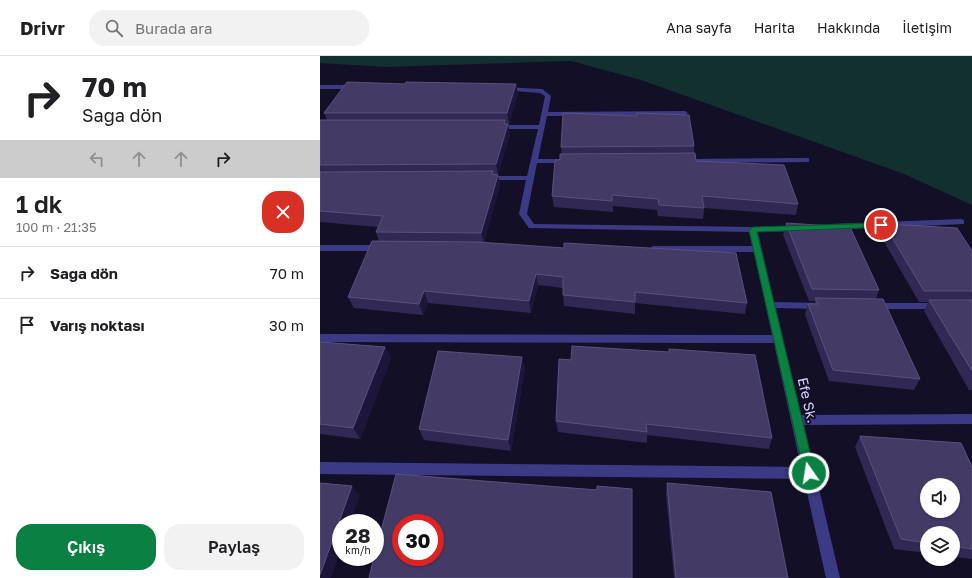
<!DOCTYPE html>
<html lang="tr">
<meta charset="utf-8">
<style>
body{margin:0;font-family:"Golos Text",sans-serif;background:#f2f2f2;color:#202124;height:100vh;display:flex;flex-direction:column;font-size:15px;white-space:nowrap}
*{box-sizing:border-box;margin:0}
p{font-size:13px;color:#757577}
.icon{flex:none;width:22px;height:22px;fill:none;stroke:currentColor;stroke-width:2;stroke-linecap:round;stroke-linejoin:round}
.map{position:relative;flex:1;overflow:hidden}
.side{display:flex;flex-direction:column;background:#fff;width:320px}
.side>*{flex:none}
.hud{background:#fff;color:#202124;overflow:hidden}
.buttons{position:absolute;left:600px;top:422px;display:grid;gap:8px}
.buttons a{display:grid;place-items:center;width:40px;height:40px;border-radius:50%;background:#fff;box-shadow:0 1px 3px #0004;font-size:20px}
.speed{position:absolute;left:12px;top:458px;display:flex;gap:8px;font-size:20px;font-weight:700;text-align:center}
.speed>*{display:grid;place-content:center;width:52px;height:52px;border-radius:50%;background:#fff;box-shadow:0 1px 3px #0004;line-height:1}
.speed small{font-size:10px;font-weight:400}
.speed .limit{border:6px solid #d22;background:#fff;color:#111}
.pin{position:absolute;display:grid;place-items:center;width:34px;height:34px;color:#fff;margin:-17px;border:2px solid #fff;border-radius:50%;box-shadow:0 1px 4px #0007}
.me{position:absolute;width:44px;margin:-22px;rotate:347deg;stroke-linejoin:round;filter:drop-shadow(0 0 3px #0008)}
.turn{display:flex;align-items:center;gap:14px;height:84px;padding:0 16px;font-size:18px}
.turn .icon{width:52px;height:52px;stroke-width:2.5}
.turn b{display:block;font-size:28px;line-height:34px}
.lanes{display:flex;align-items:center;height:38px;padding:0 16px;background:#0003;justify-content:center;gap:20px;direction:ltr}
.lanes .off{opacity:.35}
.round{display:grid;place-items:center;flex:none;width:42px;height:42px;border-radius:16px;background:#f2f2f2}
.overview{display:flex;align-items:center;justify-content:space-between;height:68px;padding:0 16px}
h1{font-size:24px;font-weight:600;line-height:30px}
.primary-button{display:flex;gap:8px;margin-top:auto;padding:8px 16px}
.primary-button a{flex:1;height:46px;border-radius:16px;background:#0b8043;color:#fff;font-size:16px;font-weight:600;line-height:46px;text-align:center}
.primary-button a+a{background:#f2f2f2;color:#202124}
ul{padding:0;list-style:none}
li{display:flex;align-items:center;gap:12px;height:52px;padding:0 16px;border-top:1px solid #e0e0e0}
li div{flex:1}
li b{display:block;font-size:15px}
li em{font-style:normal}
header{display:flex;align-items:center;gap:24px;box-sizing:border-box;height:56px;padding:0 20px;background:#fff;border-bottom:1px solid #e0e0e0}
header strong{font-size:19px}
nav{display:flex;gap:22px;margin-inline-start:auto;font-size:14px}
.search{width:280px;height:36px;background:#f2f2f2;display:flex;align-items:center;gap:10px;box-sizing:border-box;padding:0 14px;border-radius:16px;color:#757577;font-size:15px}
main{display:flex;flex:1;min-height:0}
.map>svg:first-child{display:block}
.green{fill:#12302f}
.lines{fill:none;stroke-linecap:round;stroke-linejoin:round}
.minor{fill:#3d3a85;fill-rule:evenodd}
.wall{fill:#312854}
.shaded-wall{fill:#1d163a}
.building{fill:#433a66;stroke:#5a527e;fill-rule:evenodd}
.route{fill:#0b8043;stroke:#07532c}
.labels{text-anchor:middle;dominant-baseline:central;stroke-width:4;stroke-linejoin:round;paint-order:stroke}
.street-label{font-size:14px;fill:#d9d4ff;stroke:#130f26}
</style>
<header>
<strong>Drivr</strong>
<div class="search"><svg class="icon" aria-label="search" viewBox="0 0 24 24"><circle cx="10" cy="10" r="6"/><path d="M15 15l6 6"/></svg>Burada ara</div>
<nav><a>Ana sayfa</a><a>Harita</a><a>Hakkında</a><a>İletişim</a></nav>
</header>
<main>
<section class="side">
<div class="hud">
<div class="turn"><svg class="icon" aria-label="right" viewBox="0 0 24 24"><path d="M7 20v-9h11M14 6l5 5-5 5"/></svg><div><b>70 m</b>Sağa dön</div></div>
<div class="lanes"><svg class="icon off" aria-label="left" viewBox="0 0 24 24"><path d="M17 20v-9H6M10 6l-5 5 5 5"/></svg><svg class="icon off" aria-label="ahead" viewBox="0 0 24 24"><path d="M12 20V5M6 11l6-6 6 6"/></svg><svg class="icon off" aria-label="ahead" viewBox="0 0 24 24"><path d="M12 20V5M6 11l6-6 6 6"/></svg><svg class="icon" aria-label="right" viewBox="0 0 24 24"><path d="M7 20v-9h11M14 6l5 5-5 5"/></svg></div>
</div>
<div class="overview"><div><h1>1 dk</h1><p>100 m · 21:35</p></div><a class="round" style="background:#d93025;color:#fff"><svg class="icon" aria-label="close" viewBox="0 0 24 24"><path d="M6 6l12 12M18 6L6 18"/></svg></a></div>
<ul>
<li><svg class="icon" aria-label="right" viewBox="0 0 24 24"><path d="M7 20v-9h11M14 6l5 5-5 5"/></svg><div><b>Sağa dön</b></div><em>70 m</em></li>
<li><svg class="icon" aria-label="arrive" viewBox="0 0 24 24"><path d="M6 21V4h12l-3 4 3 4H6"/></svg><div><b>Varış noktası</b></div><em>30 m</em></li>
</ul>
<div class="primary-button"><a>Çıkış</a><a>Paylaş</a></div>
</section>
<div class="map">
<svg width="652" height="522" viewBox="0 0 652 522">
<rect width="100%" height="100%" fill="#130f26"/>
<polygon class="green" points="0,0 652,0 652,149 584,118 321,24 251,5 65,11 0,7"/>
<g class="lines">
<g class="minor">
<polygon points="0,29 37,29 40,31 37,33 0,33"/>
<polygon points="185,31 222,33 231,40 228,56 365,55 368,57 365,59 227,60 218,103 248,103 252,105 248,107 217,107 207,158 214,168 433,171 482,170 482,174 479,175 438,176 454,246 501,247 506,250 501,253 456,252 481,359 652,358 652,368 484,369 520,522 506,522 484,423 0,418 0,406 481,411 454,287 0,286 0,278 452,279 434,196 333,196 329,193 333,190 432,190 429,176 209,172 199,158 206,124 164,124 160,122 164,120 207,120 218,73 175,73 172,71 175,69 219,69 225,40 220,37 183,34 183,32"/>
<polygon points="486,102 489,102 489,106 364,107 360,105 364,103"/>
<polygon points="641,163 644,164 644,168 509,174 505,171 509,168"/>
<polygon points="0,189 61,189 65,192 61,195 0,195"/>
<polygon points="553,247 619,247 624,250 619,253 553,253 548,250"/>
</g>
</g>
<g class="wall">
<polygon points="85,28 196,28 198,38 189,68 186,68 190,78 178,119 176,119 180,129 164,186 427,247 425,258 315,247 315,258 244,250 243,239 243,232 218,229 211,257 108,247 103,259 34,252 28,241 59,185 56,176 58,171 0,166 0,64 7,64 4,57"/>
<polygon points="374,90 374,97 376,105 478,148 476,159 384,152 383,163 338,160 337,154 293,150 293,156 234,151 232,140 242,98 241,91"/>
<polygon points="466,167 559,234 556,243 600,323 594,334 509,325 485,259 488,248 494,248 495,245 489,245 463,179"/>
<polygon points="567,168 652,195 652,334 649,334 604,255 608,246 599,246 563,184 564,181 563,180"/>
<polygon points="0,286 65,291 71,302 40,383 0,378"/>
<polygon points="349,293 452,382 449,393 327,379 327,387 238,376 236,365 251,304 349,296"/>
<polygon points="205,312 191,395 104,384 99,373"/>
<polygon points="540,380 652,411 652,503 633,501 633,477 607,477 607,497 574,493 535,391"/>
<polygon points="347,427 468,522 354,522 346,438"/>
</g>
<g class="shaded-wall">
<polygon points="196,28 198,38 189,68 187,57"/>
<polygon points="185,64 186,73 188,68 190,78 178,119 176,108"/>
<polygon points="178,119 180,129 164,188 161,177"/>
<polygon points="216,218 218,229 211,257 209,245"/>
<polygon points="104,235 108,247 103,259 99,248"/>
<polygon points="65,291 71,302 40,383 33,372"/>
<polygon points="202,301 205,312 191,395 188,384"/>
<polygon points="32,430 40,440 30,467 21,467 21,494 11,522 0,522 0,519"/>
</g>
<g class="building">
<polygon points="27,26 85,28 86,26 196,28 187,57 4,57"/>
<polygon points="243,57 317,60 317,57 369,59 374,90 241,91"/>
<polygon points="0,64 185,64 184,68 188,68 176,108 0,109"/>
<polygon points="375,97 376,105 464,109 478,148 382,140 384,152 339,149 338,143 292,139 292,145 232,140 235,104 240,104 240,98"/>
<polygon points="173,115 172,118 178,119 161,177 56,176 63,160 0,155 0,116"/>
<polygon points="466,167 530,171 559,234 492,233"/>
<polygon points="567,168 637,172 652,195 652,235 604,235 567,173 570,173"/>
<polygon points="52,185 158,186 244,192 244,187 416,197 427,247 315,236 315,246 243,239 243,221 216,218 209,245 104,235 99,248 28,241"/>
<polygon points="495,242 563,243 600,323 513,314 488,248 498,248"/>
<polygon points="609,244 652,244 652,315"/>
<polygon points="0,286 65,291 33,372 0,368"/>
<polygon points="252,290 349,296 349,293 435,299 452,382 326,368 327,376 236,365 239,303 251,304"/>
<polygon points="118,295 202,301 188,384 99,373"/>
<path d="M540,380L641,387L652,411V493L633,490V477H607V487L581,483ZM607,429H633V455H607Z"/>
<path d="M76,418L277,434V430L312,433V522H49L54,501H55V498ZM81,467H115V501H81Z"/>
<polygon points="0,427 32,430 0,519"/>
<polygon points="347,427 451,436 468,522 356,522"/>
</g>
<polygon class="route" points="561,167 563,167 563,171 437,176 495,417 493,421 489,422 485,421 484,417 429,174 433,171"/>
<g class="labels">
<g class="street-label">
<text transform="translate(488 344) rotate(77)">Efe Sk.</text>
</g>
</g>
</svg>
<div class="buttons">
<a><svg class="icon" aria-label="sound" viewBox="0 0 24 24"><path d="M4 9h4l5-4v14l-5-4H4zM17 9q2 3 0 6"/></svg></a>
<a><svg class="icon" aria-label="layers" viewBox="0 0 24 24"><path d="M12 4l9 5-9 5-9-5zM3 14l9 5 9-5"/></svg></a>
</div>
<div class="speed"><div>28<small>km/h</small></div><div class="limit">30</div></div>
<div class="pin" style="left:561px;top:169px;background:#d93025"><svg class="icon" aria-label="arrive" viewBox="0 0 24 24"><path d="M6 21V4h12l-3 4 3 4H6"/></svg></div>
<svg class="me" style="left:489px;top:417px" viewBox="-20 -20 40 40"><circle r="17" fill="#0b8043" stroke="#fff" stroke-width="3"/><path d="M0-11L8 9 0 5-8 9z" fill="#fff"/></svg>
</div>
</main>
